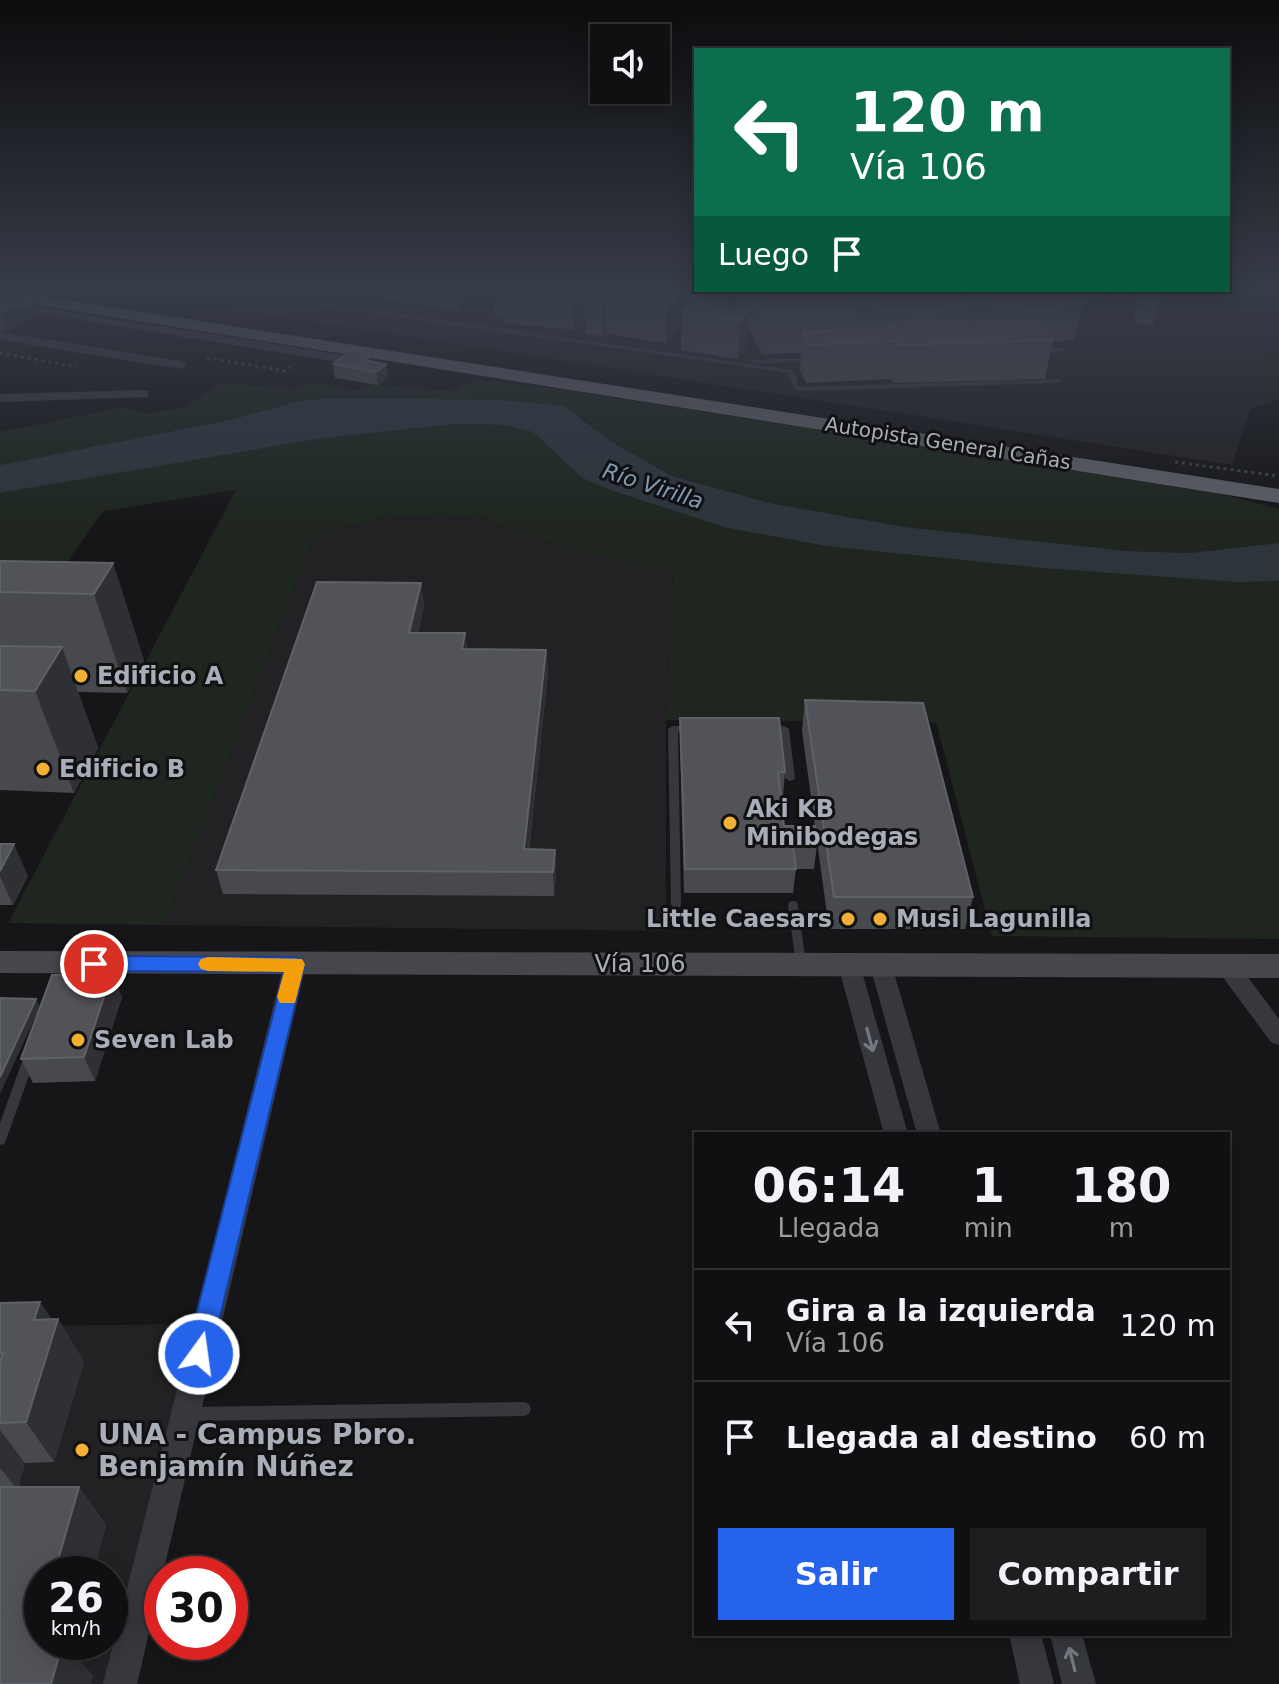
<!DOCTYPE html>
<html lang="es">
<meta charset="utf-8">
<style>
body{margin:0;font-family:"DejaVu Sans",sans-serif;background:#1e1e20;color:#f1f3f6;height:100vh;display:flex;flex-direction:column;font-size:30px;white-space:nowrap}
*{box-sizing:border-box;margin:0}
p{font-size:26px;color:#9c9d9f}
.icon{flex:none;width:44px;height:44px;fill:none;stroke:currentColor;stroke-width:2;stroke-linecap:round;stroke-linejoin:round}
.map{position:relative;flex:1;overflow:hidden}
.sheet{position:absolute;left:694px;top:1132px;width:536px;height:504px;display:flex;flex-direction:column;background:#101012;border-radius:0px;box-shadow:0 4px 20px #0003,0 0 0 2px #303032}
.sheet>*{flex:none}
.top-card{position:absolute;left:694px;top:48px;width:536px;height:244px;border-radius:0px;box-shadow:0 4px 20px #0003,0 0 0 2px #303032;background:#0b6e4f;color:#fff;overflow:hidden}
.buttons{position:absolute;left:590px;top:24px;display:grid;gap:16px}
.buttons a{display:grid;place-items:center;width:80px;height:80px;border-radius:0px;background:#101012;box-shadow:0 4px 20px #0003,0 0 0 2px #303032;font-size:40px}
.speed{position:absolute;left:24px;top:1556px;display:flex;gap:16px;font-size:40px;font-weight:700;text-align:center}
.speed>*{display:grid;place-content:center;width:104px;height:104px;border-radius:50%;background:#101012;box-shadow:0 4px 20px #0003,0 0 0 2px #303032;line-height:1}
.speed small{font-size:20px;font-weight:400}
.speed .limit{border:12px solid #d22;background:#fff;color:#111}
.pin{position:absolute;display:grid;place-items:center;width:68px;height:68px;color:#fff;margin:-34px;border:4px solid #fff;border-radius:50%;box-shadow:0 2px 8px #0007}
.me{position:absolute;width:88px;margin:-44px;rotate:14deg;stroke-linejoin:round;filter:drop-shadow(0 0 6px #0008)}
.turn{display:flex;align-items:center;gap:28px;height:168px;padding:0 24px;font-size:36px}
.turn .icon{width:104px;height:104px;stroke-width:2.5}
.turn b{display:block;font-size:56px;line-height:68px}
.then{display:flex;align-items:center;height:76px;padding:0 24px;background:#0003;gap:16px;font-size:30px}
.eta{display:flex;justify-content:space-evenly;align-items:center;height:136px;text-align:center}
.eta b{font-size:48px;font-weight:700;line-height:56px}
.button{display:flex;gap:16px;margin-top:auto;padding:16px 24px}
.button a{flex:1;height:92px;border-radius:0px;background:#2563eb;color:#fff;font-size:32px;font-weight:700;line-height:92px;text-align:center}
.button a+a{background:#1e1e20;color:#f1f3f6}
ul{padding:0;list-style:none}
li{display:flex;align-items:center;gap:24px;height:112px;padding:0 24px;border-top:2px solid #303032}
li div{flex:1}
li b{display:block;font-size:30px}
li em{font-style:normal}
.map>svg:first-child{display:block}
.built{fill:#222225;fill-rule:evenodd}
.green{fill:#1e261f}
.water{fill:#2c353c}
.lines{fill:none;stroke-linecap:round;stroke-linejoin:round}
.path{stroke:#3d3f44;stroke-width:3;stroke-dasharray:3 4;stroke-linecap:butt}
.service{fill:#37383d;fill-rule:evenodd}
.minor{fill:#37383d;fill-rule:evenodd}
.secondary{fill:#45474d;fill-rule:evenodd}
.trunk{fill:#5b5e65;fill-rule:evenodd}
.wall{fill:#47494d}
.shaded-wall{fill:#2f3033}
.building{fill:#525359;stroke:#5f6168;stroke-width:2}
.oneway{stroke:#757881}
.route{fill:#2563eb;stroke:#184099;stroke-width:2}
.slow{fill:#f59e0b}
.poi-dot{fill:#f2b134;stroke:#111113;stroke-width:3}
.labels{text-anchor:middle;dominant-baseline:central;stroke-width:6;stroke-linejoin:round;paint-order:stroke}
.far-street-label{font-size:20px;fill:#a8adb8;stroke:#111113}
.far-water-label{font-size:22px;font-style:italic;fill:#7f9bb3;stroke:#111113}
.poi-label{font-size:24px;font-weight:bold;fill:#a8adb8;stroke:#111113;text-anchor:start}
.street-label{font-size:24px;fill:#a8adb8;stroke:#111113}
.near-poi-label{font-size:28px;font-weight:bold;fill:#a8adb8;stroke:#111113;text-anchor:start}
</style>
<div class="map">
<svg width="1279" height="1684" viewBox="0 0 1279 1684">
<rect width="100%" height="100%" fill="#161618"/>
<g class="built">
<polygon points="112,290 1279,290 1279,399 1250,409 1232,465"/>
<polygon points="480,516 511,531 591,555 673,570 666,720 666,931 165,925 312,541 328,532 385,518"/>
<path d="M197,1324L104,1684H0V1326ZM42,1574H110V1642H42Z"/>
</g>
<g class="green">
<polygon points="475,379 577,392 1206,490 1279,509 1279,543 1189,553 1128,551 905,527 770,503 672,476 612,442 580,417 542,403 334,398 299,401 230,420 0,465 0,432 124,407 149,414 187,406 221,383 295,389 317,382 357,391 372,384 451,391"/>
<polygon points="456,424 504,425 533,432 582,478 613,491 727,528 826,546 1238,582 1279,581 1279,939 992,936 936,722 666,720 673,571 591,555 511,531 480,516 385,518 328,532 312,541 165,925 8,923 236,490 103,511 61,571 0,640 0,493 323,438"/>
</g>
<polygon class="water" points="334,398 499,400 564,406 612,442 672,476 770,503 905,527 1128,551 1189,553 1279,543 1279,581 1238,582 1043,568 826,546 727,528 613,491 582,478 533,432 504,425 456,424 323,438 0,493 0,465 230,420 299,401"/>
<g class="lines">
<g class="path">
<polyline points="0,353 72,366 76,363"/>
<polyline points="207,358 286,371 295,364"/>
<polyline points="1175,462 1279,476"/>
</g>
<g class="service">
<polygon points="219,290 231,290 791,370 794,372 799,387 1058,379 1061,381 1058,383 797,391 794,389 788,373 222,292"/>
<polygon points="1061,348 1064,350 1063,351 1041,353 1038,351 1041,349"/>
<polygon points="813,357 815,358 815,360 753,364 750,362 753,360"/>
<polygon points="673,726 692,726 697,729 692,732 678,732 681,904 680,907 672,907 671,904 668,729"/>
<polygon points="768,726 784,726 789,729 795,778 793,780 790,781 785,778 780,732 765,731 763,729 765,727"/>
<polygon points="793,901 797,902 798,905 806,964 805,967 797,967 796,964 788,905 789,902"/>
<polygon points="29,1054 33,1056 35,1059 6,1140 4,1144 0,1145 0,1123 23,1059 25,1056"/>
<polygon points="524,1402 529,1404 531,1409 529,1414 524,1416 190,1421 185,1419 183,1414 185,1409 190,1407"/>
</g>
<g class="minor">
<polygon points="0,301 350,356 356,360 350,364 0,307"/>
<polygon points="0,332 181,361 187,365 181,369 0,340"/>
<polygon points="143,390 148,391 148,397 0,402 0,394"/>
<polygon points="295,956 303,958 306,964 137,1684 103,1684 284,964 287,958"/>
<polygon points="849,957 857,959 860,965 908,1134 884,1134 838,965 841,959"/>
<polygon points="881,958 889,960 892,966 941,1134 917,1134 870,966 873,960"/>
<polygon points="1227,958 1235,960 1279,1019 1279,1045 1271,1042 1219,972 1216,966 1219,960"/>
<polygon points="1009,1634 1041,1634 1054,1684 1020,1684"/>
<polygon points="1050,1634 1082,1634 1096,1684 1062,1684"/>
</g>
<polygon class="secondary" points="0,951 1279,954 1279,978 0,973"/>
<polygon class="trunk" points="0,290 1279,489 1279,503 0,299"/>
</g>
<g class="wall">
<polygon points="378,290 484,290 459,311 379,298"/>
<polygon points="490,290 954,290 966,306 968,290 1099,290 1097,297 1078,298 1083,303 1074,340 1053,341 1045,379 894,383 891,379 806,383 800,370 801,353 762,354 750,330 750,326 748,326 747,348 738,359 681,350 682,324 666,343 606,334 604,336 586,334 585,319 574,330 503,323 503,318 495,317 493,290"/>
<polygon points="1109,290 1162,290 1153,325 1136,324 1134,319 1140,294 1113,296"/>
<polygon points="0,294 41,312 6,332 0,331"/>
<polygon points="373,361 386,364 388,377 378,385 335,378 333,364"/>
<polygon points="0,563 113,563 144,661 127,693 78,692 98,748 74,793 0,790"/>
<polygon points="421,583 424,606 418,633 465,633 467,649 546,650 548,673 529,850 555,850 556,874 554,896 223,894 216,870"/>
<polygon points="805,700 973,897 965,929 829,929 802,731"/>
<polygon points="680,718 785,772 783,796 781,796 784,826 817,845 814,869 796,869 793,893 684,893 680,741"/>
<polygon points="0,844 28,876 13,905 0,905"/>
<polygon points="122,997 95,1081 33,1083 21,1059"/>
<polygon points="40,1302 51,1319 58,1319 84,1362 54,1462 25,1463 18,1487 79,1487 106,1525 72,1652 93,1676 0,1684 0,1303"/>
</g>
<g class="shaded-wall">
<polygon points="457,290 484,290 459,311"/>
<polygon points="577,290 592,290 585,297 585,319 574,330 572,294"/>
<polygon points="681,290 686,290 685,313 682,313 682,324 666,343 666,306"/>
<polygon points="687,290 689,290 688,314 686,313"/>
<polygon points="736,290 734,321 722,319 723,304"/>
<polygon points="605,297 606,334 604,336 603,300"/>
<polygon points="37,300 41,312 6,332 0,313 16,304"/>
<polygon points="749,311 747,348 738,359 740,321"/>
<polygon points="386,364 388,377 378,385 376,372"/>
<polygon points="113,563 144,661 127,693 94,594"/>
<polygon points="421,583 424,606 412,656 409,633"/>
<polygon points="465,633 468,656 462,649"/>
<polygon points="62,647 98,748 74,793 35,691"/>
<polygon points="546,650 548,673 526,874 524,849"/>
<polygon points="14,844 28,876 13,905 0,876 0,871"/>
<polygon points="555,850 556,874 554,896 553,872"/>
<polygon points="112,973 122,997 95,1081 84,1057"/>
<polygon points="36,999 40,1007 0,1094 0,1077"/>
<polygon points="40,1302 56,1327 58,1319 84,1362 54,1462 26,1422 34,1320"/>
<polygon points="0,1430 25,1463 17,1489 0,1468"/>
<polygon points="79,1487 106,1525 93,1574 54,1574"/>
<polygon points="42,1614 42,1642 74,1642 72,1652 93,1676 91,1684 51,1684 34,1642"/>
</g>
<g class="building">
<polygon points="535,290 577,290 572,294"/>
<polygon points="592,290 681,290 666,306 605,297 603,300 585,297"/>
<polygon points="702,290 735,290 723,304 691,300"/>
<polygon points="797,290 839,290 855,314 764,316 752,293"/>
<polygon points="846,290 954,290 967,308 936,310 940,316 913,317 909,311 880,312 867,291 847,292"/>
<polygon points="979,290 1071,290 1083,303 1048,305 1053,311 1029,312 1024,306 991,307"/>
<polygon points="0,294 37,300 18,310 16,304 7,302 0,307"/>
<polygon points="7,302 16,304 0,313 0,307"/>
<polygon points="692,303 749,311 740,321 682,313"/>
<polygon points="1036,320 1053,340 899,345 896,341 809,345 803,332 892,328 889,324 962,321 964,324"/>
<polygon points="350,351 372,355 365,360 386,364 376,372 333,364"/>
<polygon points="1,561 113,563 94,594 0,592 0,563"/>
<polygon points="317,582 421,583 409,633 465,633 462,649 546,650 524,849 555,850 553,872 216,870"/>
<polygon points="0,646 62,647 35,691 0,690"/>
<polygon points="805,700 923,703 973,897 834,897"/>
<polygon points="680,718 779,718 785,772 778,772 784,826 815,826 817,845 793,845 796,869 685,869"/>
<polygon points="0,844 14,844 0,871"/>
<polygon points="112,973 84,1057 21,1059 52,975"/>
<polygon points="0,998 36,999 0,1077"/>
<polygon points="40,1302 34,1320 58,1319 26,1422 0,1423 0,1363 3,1353 0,1353 0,1303"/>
<polygon points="0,1487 79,1487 54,1574 42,1574 42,1614 34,1642 63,1642 51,1684 0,1684"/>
</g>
<defs><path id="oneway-shaft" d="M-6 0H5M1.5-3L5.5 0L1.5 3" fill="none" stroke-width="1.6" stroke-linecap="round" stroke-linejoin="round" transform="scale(2)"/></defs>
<g class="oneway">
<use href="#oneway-shaft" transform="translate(870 1040) rotate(75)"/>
<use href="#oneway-shaft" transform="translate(1072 1659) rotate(-104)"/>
</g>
<linearGradient id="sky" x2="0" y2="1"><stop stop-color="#0c0c0d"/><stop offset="0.55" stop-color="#363c48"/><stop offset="1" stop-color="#363c48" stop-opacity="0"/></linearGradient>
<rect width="1279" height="525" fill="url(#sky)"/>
<polygon class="route" points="94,956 295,957 302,959 305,964 211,1354 208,1363 199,1366 190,1363 186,1354 284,972 94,971 87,969 84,964 87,958"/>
<polygon class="slow" points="208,957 302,959 305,964 295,1003 280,1003 277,997 284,972 208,971 201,969 198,964 201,959"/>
<g class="poi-dot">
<circle cx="81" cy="676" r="8"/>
<circle cx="43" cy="769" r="8"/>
<circle cx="730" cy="823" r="8"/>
<circle cx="848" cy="919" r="8"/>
<circle cx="880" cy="919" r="8"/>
<circle cx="78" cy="1040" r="8"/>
<circle cx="82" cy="1450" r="8"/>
</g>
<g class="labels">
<g class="far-street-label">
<text transform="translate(948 443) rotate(9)">Autopista General Cañas</text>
</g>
<g class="far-water-label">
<text transform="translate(653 486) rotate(18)">Río Virilla</text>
</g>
<g class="poi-label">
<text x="97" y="676">Edificio A</text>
<text x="59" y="769">Edificio B</text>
<text x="746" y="809">Aki KB<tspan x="746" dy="28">Minibodegas</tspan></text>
<text x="832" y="919" text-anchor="end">Little Caesars</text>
<text x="896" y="919">Musi Lagunilla</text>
<text x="94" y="1040">Seven Lab</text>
</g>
<g class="street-label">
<text x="640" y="964">Vía 106</text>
</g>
<g class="near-poi-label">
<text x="98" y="1434">UNA - Campus Pbro.<tspan x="98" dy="32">Benjamín Núñez</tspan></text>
</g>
</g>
</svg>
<div class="buttons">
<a><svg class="icon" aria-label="sound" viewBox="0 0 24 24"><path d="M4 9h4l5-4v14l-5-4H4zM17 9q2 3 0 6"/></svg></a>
</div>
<div class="speed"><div>26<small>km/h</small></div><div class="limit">30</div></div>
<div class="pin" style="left:94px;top:964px;background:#d93025"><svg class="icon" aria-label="arrive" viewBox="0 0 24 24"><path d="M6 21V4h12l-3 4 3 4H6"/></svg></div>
<svg class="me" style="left:199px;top:1354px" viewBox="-20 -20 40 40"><circle r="17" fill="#2563eb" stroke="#fff" stroke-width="3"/><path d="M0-11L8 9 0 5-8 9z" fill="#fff"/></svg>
<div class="top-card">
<div class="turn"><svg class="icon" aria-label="left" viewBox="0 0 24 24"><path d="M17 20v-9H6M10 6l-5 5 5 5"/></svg><div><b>120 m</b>Vía 106</div></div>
<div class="then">Luego<svg class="icon" aria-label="arrive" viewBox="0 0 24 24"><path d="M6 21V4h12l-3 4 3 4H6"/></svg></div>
</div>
<section class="sheet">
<div class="eta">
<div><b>06:14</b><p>Llegada</p></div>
<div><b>1</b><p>min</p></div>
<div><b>180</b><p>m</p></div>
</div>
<ul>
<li><svg class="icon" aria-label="left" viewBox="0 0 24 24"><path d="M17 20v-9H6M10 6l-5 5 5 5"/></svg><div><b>Gira a la izquierda</b><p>Vía 106</p></div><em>120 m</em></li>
<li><svg class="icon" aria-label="arrive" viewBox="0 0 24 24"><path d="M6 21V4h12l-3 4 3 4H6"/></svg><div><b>Llegada al destino</b></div><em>60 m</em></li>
</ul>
<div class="button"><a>Salir</a><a>Compartir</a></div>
</section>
</div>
